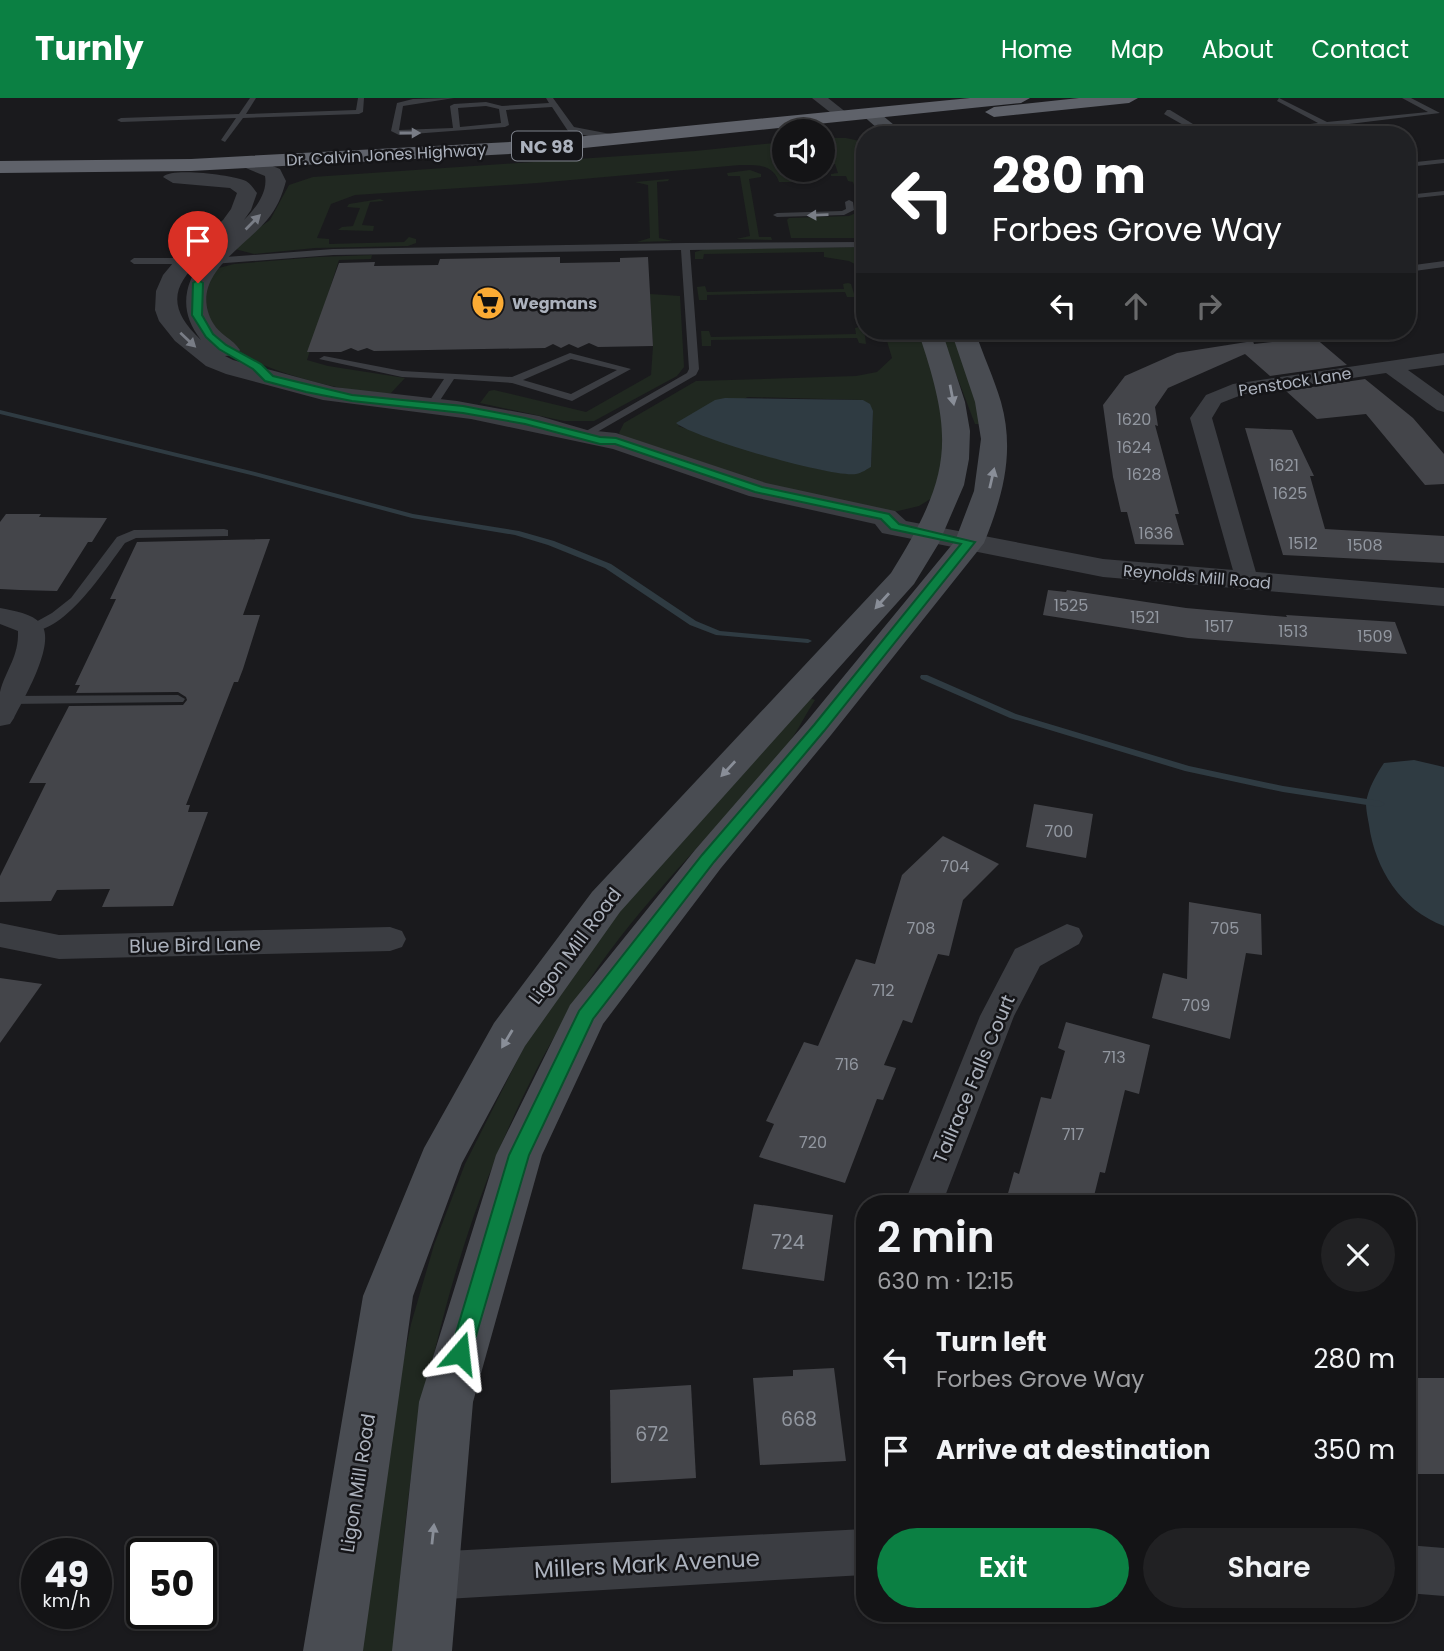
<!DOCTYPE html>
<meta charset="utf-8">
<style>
body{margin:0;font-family:Poppins,sans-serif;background:#212123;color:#f1f3f6;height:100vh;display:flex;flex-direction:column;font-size:26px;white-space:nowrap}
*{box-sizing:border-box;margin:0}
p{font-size:23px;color:#9d9ea1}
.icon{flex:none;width:38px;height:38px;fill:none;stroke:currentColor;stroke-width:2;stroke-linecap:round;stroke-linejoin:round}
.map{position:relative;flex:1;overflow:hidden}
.side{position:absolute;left:856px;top:1097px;width:560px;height:427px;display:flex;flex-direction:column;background:#141416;border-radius:28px;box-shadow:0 2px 5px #0004,0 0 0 2px #333335}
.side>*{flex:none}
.hud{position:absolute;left:856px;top:28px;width:560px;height:214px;border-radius:28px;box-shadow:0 2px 5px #0004,0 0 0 2px #333335;background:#202124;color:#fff;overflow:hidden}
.fabs{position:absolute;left:772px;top:21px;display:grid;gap:14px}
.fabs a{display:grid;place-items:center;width:63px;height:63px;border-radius:50%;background:#141416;box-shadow:0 2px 5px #0004,0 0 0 2px #333335;font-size:35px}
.speed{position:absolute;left:21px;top:1440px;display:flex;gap:14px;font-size:35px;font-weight:700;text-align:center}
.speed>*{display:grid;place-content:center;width:91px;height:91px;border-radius:50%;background:#141416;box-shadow:0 2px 5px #0004,0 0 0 2px #333335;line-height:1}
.speed small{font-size:18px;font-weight:400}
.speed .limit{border:4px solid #111;border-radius:10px;background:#fff;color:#111}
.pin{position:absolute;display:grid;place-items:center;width:60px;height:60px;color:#fff;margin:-72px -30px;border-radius:50% 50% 50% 0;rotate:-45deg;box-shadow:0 0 7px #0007}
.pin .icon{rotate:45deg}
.me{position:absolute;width:77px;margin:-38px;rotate:17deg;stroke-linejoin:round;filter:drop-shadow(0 0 5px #0008)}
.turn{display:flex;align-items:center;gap:24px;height:147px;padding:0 21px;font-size:32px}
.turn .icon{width:91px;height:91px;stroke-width:2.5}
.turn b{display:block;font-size:49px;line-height:60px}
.lanes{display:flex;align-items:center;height:66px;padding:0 21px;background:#0003;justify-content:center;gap:35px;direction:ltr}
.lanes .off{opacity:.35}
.round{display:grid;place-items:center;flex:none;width:74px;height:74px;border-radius:37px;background:#212123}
.head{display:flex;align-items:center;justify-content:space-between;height:119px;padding:0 21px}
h1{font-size:42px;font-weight:600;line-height:52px}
.primary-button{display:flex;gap:14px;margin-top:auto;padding:14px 21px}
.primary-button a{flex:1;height:80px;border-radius:42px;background:#0b8043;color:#fff;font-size:28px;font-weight:600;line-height:80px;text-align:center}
.primary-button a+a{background:#212123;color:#f1f3f6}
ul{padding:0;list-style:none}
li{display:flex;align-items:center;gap:21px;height:91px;padding:0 21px}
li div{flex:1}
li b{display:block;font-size:26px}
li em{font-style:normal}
header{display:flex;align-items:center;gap:42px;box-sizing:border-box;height:98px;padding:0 35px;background:#0b8043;color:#fff}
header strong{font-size:33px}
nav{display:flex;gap:38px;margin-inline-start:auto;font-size:24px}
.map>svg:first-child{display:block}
.green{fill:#202820;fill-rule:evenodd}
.water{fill:#2f3b42}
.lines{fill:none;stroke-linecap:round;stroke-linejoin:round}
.stream{fill:#2f3b42;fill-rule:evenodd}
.building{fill:#44454a}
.service{fill:#3b3d42;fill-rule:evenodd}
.minor{fill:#3b3d42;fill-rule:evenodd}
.tertiary{fill:#3b3d42;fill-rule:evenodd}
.secondary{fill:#494c52;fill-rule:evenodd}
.trunk{fill:#5f626a;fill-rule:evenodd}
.oneway{fill:#797d86}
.oneway2{fill:#898e98}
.route{fill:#0b8043;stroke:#07532c;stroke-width:2}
.labels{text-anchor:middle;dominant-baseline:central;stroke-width:5;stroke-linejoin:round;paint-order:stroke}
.far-street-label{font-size:16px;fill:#acb2bd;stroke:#151518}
.far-poi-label{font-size:16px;font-weight:bold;fill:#acb2bd;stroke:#151518;text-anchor:start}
.number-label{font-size:16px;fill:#9297a0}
.shield{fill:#151518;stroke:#7f838c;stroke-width:2}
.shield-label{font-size:18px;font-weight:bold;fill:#acb2bd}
.street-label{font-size:19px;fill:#acb2bd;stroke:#151518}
.near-number-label{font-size:19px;fill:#9297a0}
.near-street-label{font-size:23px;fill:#acb2bd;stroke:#151518}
</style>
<header>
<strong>Turnly</strong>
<nav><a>Home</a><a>Map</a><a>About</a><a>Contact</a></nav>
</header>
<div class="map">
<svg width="1444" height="1553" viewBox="0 0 1444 1553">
<rect width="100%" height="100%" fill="#1a1a1d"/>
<g class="green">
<polygon points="823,40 846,40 864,44 864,140 791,140 787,122 789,120 849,118 858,114 859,103 853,84 848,83 846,78 831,78 831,76 838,75 835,66 823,66"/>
<path d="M784,44V66L780,67L783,76H809L810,78L791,79V84H779C773,66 757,67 740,67L537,85L355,97L331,106L317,140L329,141V146L404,144L409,139L416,141V145L408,148L315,150L254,156L235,151L239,144L270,122L289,87L313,79L695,53Z"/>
<polygon points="750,72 761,76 761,79 749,81 759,139 771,139 772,142 736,141 750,138 740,78 728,78 727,75"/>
<polygon points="669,81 668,83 657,84 659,140 673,143 637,144 650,140 648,87 635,84"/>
<polygon points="380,101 384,103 370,104 362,127 374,128 373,133 338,132 342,129 353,128 360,110 347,109 349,106"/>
<polygon points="864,149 864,171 849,163 824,159 824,154 704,156 703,161 695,161 695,154 706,151"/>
<path d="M372,157L371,161L339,162L307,262L328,268L405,280L391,295C352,298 233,268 212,233C206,223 205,207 202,197L215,171L234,166L318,159Z"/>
<polygon points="848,185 851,186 855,199 847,199 845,194 707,197 707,202 699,202 697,189 705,188 707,194 844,191 843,186"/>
<polygon points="650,196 680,198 684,269 677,278 594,323 564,323 480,305 489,293 494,292 586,314 651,277 653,248"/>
<polygon points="860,229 864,230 866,246 859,245 857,240 711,242 711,248 702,248 701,233 709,233 711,239 856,236 855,230"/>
<path d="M884,233H919L942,301L947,347L932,400L919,408L894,414L809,400L622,340L619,335L624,325L696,283L856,278L877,274L892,260ZM748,299L863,302L873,313L871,369L827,373L775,360L678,328Z"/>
<polygon points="943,242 955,242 983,326 975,326"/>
<path d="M808,599L815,602C804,619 794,640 781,656C718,731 645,799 590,881C501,1013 447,1174 419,1329C405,1403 401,1478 394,1553H361L395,1303L411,1226L434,1147L465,1066L532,933L603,830Z"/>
</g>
<g class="water">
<path d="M725,300L863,302L870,306L873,313L871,369C867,371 862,375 856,376C833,380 694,340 676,325L715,302Z"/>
<path d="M1414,662L1444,669V828C1401,812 1375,771 1369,727C1368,721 1366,712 1366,705C1368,691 1376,677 1384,665Z"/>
</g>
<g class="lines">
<g class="stream">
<polygon points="0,312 255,374 413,416 519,433 554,443 611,466 696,523 720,533 808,541 812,543 808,545 716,537 690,527 605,470 548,447 515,437 412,420 251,377 0,316"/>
<polygon points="921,577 927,577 1016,616 1189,668 1283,688 1380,703 1385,706 1380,709 1283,694 1185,673 1010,620 921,581 920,579"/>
</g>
</g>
<g class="building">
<polygon points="560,159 560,165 620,164 620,160 648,159 653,248 598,249 589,245 578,250 569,246 561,250 553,246 545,250 374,253 367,250 358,253 351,250 341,254 307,254 339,165 375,164 374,168 438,167 440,161"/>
<polygon points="1314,239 1347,267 1270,278 1245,256 1168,290 1155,309 1158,328 1155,327 1179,416 1175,416 1184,447 1135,446 1127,414 1121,414 1113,379 1103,307 1125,278 1177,255 1253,243 1254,246"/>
<polygon points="1365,281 1413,320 1444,356 1444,386 1425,387 1366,316 1317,321 1286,293"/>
<polygon points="1245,330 1292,332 1314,378 1310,378 1325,431 1444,438 1444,465 1283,457"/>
<polygon points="6,416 41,416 39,419 107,420 92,444 88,444 57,493 20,492 0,491 0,424"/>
<polygon points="270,441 243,517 260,517 243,571 238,584 234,584 186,707 190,707 188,714 208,714 173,808 102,809 110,791 57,792 51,803 0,804 0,778 46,685 29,685 69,608 183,607 187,602 186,599 178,594 76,595 80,587 75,587 116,501 110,501 137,444"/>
<polygon points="1048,492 1066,494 1067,492 1186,510 1287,519 1286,517 1395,524 1407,556 1188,540 1043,517"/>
<polygon points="1034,706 1093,716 1086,760 1026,749"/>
<polygon points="943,738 999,766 963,802 949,858 938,856 912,925 903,922 884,967 896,970 883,1002 877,1001 845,1085 759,1059 774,1026 766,1023 804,944 818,948 856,861 875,866 902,777"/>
<polygon points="1189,804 1261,816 1262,857 1246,855 1230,941 1152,920 1163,875 1187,881"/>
<polygon points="0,880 42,886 0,945"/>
<polygon points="1066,924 1150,947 1139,996 1125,992 1105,1075 1100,1074 1092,1106 1005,1106 1014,1074 1019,1076 1041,999 1051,1001 1065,953 1058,950"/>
<polygon points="754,1106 833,1117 824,1183 742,1171"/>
<polygon points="834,1270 846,1363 760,1367 753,1280 793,1278 793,1272"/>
<rect x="1407" y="1280" width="37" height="96"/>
<polygon points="691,1287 696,1380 611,1385 610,1292"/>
</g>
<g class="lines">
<g class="service">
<polygon points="250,0 256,0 246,16 356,12 358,0 364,0 363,14 359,16 243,20 225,44 221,42 236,20 121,24 117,22 121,20 239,16"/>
<path d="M454,0L403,8L399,32L453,30L450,8L454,6L486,4L502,8L549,5L546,0H553L574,29L621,38C606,44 584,37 568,33L552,9L506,12L509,27L505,29L399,37L391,33L397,5L413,1ZM486,8L499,11L501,25L460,29L458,10Z"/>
<polygon points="1279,0 1327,24 1428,14 1402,0 1411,0 1440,15 1349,26 1367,37 1357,37 1340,27 1283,33 1285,37 1275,34 1225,37 1318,25 1277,3"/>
<polygon points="1167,12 1170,12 1211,37 1201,37 1164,16"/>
<polygon points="1444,61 1444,65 1407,69 1407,65"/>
<polygon points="1444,93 1444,97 1407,101 1407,97"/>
<polygon points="849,102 853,104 854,112 844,117 777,119 773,117 777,115 842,113 846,111 845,104"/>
<polygon points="685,145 864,144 864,149 690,152 699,271 696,277 585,341 581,340 581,336 687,275 689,271 681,152 333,157 212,166 134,166 130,163 134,160 212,160 333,151"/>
<polygon points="1444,163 1444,169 1407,174 1407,168"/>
<path d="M570,255L631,271L572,303L512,285L454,281L435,310L431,311L426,308L444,281L402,279L319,261L324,258L402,273L512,279ZM571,261L617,272L571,296L523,282Z"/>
<path d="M224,431L228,432V438L136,440L125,445C106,470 63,539 26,533L25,530L52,515L71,500L117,439L134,432Z"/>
<polygon points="178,597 185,601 183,604 9,606 2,602 9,598"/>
</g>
<g class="minor">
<polygon points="812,0 828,0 852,19 850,22 840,22"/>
<polygon points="1444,255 1444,267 1408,272 1444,298 1444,314 1437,312 1386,275 1244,296 1221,305 1212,320 1259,485 1256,490 1247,492 1238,490 1190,320 1206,297 1233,286"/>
<path d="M0,510C14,513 32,515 41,526C57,545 23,602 14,620L10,626L0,628C0,618 0,604 0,594C6,571 19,559 18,533L0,526Z"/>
<polygon points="0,825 59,837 390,829 402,833 406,841 402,849 390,853 59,861 0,849"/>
<polygon points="1067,826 1079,830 1083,838 1079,846 1040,868 1014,918 942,1106 904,1106 980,918 1015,851"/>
<polygon points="864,1431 864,1477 429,1502 412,1495 405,1478 412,1461 429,1454"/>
<polygon points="1407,1447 1444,1450 1444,1498 1407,1495"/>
</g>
<path class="tertiary" d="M248,58L280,71L286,83C282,98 277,110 267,122C243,151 187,179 213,225C220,237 233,241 240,252L237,257L225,258L233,262L334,289L457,303L539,318L587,332L616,335L766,385L895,413L906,423L1103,461L1444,490V508L1103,479L882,435L875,426L749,398L613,351L471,321L323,302L226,276L206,268L175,243L159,223L155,212L156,193L163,177L178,159L223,122L231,111L237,95L230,90L173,85L163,79C171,69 233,77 246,83C251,86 253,90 257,95L251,112L244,122C255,111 268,95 265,78L241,68L239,64L241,60ZM203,160C183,188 179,214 201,242C169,212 169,189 203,160Z"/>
<g class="secondary">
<polygon points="870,11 876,12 906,37 885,37 861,16"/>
<path d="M918,233H942L965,304L970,333L969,361L964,387L939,445L914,486L620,814L525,948L462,1065L413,1198L363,1553H303L363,1198L424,1050L494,925L592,794L891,475C952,377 955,342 918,233Z"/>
<path d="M951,233H975C983,257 994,280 1001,304C1015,354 1003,398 984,445L831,637L721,770L603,926L542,1057L473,1304L452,1553H392L419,1304L496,1057L570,907L695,752L807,623L955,443L974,393L981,341L975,304Z"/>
</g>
<g class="trunk">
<polygon points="970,0 1030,0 1021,5 545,54 191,73 0,75 0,63 191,61 545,42"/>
<polygon points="1079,0 1138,0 1129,5 994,19 985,14 994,9"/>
</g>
</g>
<defs><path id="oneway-solid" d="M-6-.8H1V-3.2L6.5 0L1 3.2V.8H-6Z" transform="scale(1.75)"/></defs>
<g class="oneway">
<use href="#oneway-solid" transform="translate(410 35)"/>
<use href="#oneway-solid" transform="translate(818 117) rotate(178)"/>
<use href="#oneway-solid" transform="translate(253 124) rotate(-45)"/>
<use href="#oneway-solid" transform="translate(188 242) rotate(43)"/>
</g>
<g class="oneway2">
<use href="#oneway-solid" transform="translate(952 297) rotate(79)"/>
<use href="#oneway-solid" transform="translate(992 380) rotate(-77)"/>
<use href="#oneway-solid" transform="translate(882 503) rotate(132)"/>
<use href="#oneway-solid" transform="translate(728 671) rotate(133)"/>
<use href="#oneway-solid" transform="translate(507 941) rotate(121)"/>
<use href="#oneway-solid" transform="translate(433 1436) rotate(-84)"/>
</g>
<polygon class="route" points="198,182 203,185 202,217 213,236 226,247 261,266 273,278 352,297 463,308 525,320 600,339 616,340 762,389 889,416 899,426 975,444 824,633 714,764 593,921 529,1057 471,1255 468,1262 460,1265 453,1262 450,1255 509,1057 579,913 702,757 814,627 961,446 891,431 881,421 755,394 615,346 600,346 525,326 463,315 352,303 306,294 265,283 253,271 219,251 206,239 192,217 193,185"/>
<defs>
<symbol id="supermarket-disc" viewBox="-11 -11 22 22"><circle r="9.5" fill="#fbab34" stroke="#151518"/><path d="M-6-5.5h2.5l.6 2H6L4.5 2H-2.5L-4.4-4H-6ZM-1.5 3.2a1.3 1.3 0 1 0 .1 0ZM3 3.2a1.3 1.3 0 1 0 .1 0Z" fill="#111"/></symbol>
</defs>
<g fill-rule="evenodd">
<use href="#supermarket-disc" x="469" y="186" width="38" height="38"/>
</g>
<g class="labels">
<g class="far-street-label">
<text transform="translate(386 57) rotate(-3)">Dr. Calvin Jones Highway</text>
<text transform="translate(1295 284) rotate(-9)">Penstock Lane</text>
<text transform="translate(1197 479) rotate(5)">Reynolds Mill Road</text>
</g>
<g class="far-poi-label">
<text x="512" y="205">Wegmans</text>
</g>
<g class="number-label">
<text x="1134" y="321">1620</text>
<text x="1134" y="349">1624</text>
<text x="1284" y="367">1621</text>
<text x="1144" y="376">1628</text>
<text x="1290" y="395">1625</text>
<text x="1156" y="435">1636</text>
<text x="1303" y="445">1512</text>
<text x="1365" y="447">1508</text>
<text x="1071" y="507">1525</text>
<text x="1145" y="519">1521</text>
<text x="1219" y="528">1517</text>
<text x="1293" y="533">1513</text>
<text x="1375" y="538">1509</text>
<text x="1059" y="733">700</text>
<text x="955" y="768">704</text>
<text x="921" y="830">708</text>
<text x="1225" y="830">705</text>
<text x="883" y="892">712</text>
<text x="1196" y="907">709</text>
<text x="1114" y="959">713</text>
<text x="847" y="966">716</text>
<text x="1073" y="1036">717</text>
<text x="813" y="1044">720</text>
</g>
<rect class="shield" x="512" y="33.5" width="70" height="29" rx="5"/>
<g class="shield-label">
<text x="547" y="48">NC 98</text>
</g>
<g class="street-label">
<text transform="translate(195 847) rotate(-1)">Blue Bird Lane</text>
<text transform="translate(575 848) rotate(-53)">Ligon Mill Road</text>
<text transform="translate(974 981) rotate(-67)">Tailrace Falls Court</text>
<text transform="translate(358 1385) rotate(-81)">Ligon Mill Road</text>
</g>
<g class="near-number-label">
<text x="788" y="1144">724</text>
<text x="799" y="1321">668</text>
<text x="652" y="1336">672</text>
</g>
<g class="near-street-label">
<text transform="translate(647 1466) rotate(-3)">Millers Mark Avenue</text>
</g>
</g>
</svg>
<div class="fabs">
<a><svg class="icon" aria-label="sound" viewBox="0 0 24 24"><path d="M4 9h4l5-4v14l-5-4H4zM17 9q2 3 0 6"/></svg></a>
</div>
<div class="speed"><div>49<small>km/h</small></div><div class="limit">50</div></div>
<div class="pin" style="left:198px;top:185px;background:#d93025"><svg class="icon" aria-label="arrive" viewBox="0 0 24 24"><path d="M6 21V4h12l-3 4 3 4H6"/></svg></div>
<svg class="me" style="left:460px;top:1255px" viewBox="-20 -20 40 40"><path d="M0-17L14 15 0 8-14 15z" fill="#0b8043" stroke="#fff" stroke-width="4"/></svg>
<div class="hud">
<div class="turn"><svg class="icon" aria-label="left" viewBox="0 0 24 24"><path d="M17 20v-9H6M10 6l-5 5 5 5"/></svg><div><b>280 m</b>Forbes Grove Way</div></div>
<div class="lanes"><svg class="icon" aria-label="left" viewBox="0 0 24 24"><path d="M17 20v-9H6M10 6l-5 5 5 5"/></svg><svg class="icon off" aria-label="ahead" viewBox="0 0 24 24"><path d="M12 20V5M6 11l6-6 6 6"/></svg><svg class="icon off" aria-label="right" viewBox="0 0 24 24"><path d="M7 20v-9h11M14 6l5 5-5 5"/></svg></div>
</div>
<section class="side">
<div class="head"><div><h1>2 min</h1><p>630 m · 12:15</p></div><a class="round"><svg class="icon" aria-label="close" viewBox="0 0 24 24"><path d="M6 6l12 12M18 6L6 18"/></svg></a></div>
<ul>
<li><svg class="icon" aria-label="left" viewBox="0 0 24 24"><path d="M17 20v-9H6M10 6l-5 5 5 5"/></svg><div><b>Turn left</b><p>Forbes Grove Way</p></div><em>280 m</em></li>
<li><svg class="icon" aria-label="arrive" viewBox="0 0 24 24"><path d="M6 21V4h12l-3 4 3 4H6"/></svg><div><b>Arrive at destination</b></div><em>350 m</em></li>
</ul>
<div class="primary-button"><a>Exit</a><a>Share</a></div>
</section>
</div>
